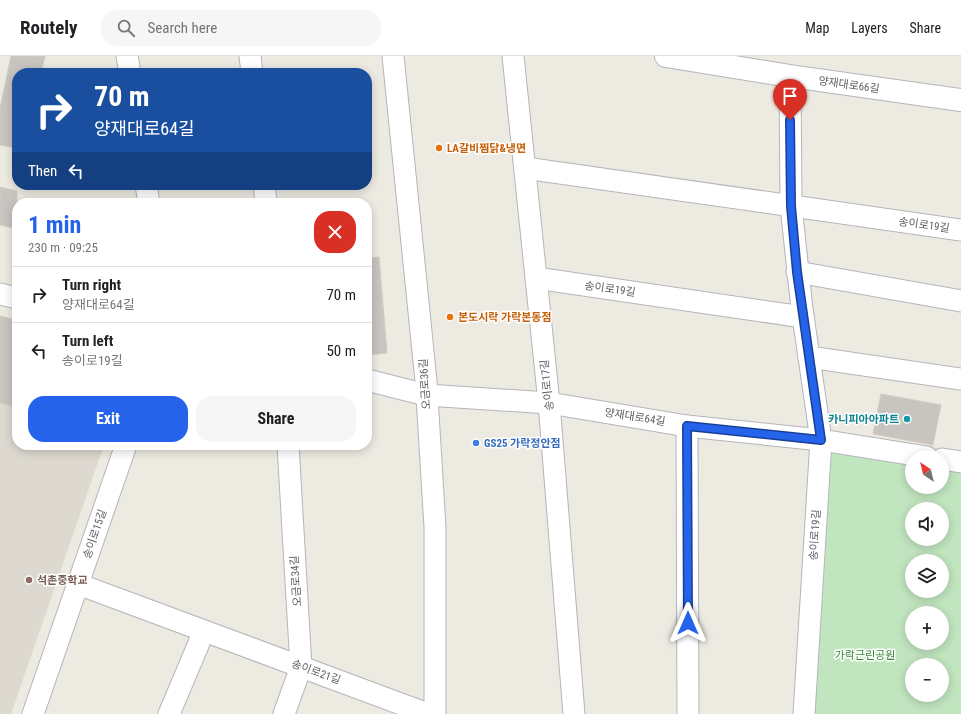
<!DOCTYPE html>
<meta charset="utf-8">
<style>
body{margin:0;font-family:"Roboto Condensed","Noto Sans KR",sans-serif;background:#f6f6f6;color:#202124;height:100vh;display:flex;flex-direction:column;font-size:15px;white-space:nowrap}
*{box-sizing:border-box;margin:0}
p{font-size:13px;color:#757577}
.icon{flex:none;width:22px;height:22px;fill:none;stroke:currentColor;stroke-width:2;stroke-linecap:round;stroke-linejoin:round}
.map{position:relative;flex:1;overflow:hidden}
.panel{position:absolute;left:12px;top:142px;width:360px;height:252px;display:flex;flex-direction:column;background:#fff;border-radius:16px;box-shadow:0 2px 10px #0003}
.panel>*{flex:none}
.banner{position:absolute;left:12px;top:12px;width:360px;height:122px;border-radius:16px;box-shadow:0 2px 10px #0003;background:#1a4fa0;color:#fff;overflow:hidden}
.needle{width:26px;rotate:325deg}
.tools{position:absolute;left:905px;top:394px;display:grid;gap:8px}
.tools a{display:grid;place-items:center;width:44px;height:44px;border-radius:50%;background:#fff;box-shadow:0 2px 10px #0003;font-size:20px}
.pin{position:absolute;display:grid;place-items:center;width:34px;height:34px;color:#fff;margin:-41px -17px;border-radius:50% 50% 50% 0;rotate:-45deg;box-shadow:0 0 4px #0007}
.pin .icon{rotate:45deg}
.me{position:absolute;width:44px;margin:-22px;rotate:0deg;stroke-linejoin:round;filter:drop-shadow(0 0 3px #0008)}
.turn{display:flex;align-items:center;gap:14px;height:84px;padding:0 16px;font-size:18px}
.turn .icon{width:52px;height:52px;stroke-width:2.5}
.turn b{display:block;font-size:28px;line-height:34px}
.then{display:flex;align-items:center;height:38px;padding:0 16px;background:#0003;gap:8px;font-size:15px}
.round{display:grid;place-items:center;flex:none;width:42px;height:42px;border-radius:16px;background:#f6f6f6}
.overview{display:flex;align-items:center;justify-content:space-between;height:68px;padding:0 16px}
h1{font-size:24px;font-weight:700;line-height:30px;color:#2563eb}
.action{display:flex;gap:8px;margin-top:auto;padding:8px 16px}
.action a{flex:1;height:46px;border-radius:16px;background:#2563eb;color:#fff;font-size:16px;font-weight:700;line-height:46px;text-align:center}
.action a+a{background:#f6f6f6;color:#202124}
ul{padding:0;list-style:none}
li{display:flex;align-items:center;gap:12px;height:56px;padding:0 16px;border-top:1px solid #e0e0e0}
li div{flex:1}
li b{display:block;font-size:15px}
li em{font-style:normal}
header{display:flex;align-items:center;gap:24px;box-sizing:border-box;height:56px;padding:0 20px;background:#fff;border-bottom:1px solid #e0e0e0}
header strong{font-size:19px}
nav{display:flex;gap:22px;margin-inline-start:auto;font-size:14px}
.search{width:280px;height:36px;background:#f6f6f6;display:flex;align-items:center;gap:10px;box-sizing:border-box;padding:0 14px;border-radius:16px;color:#757577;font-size:15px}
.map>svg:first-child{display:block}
.education{fill:#ddd9d0}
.green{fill:#c1e5bf;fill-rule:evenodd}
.building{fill:#c8c5c0;stroke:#d2ccc1}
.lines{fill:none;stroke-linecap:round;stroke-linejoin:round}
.minor-casing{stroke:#b3b6ba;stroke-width:23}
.tertiary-casing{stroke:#b3b6ba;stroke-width:24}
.minor{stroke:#fff;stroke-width:21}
.tertiary{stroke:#fff;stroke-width:22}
.route-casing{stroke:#184099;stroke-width:10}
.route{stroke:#2563eb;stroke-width:7}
.food-dot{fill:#e8710a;stroke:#fff;stroke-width:1.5}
.culture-dot{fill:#0f9aa8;stroke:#fff;stroke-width:1.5}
.shop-dot{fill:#3f7fe0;stroke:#fff;stroke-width:1.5}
.education-dot{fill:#8d6e63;stroke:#fff;stroke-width:1.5}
.labels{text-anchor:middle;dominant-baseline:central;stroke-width:3;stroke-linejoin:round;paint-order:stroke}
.street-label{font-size:11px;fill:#5b5f63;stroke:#fff}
.food-label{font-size:11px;font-weight:bold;fill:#c56008;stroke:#fff;text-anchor:start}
.culture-label{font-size:11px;font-weight:bold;fill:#0d838f;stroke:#fff;text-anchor:end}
.shop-label{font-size:11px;font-weight:bold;fill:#366cbe;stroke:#fff;text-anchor:start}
.education-label{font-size:11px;font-weight:bold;fill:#785e54;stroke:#fff;text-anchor:start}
.park-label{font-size:11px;fill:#378636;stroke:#fff}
</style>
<header>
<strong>Routely</strong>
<div class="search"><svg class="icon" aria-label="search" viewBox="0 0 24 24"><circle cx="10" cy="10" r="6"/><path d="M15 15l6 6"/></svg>Search here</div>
<nav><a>Map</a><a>Layers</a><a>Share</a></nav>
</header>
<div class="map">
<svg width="961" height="658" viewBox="0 0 961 658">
<rect width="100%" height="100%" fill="#edeae2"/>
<polygon class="education" points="0,267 17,271 17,389 104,389 11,658 0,658"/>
<path class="green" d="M829,394L912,409V431H942V414L961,417V658H813ZM912,453H942V483H912ZM912,505H942V535H912ZM912,557H942V587H912ZM912,609H942V639H912Z"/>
<g class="building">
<polygon points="11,0 45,0 41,17 17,17 17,92 0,89 0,52"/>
<polygon points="0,131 17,135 17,173 0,169"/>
<polygon points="379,201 387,297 367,299 367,202"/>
<polygon points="0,260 17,264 17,351 0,347"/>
<polygon points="881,338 941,349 933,389 873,378"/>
</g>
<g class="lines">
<defs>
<g id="minor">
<polyline points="127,0 130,17"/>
<polyline points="250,0 252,17"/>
<polyline points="393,0 426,325 435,471 435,658"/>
<polyline points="513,0 549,347 574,658"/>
<polyline points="790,20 791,150 802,253 821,384 804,658"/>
<polyline points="525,112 961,174"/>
<polyline points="146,129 149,147"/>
<polyline points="264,129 266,147"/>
<polyline points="797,216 961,245"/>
<polyline points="536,222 803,261"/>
<polyline points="0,238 17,242"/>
<polyline points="809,301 961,323"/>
<polyline points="367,324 426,339 549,347 687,370 821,384 927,401"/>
<polyline points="687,370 688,658"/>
<polyline points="942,403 961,406"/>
<polyline points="78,528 428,658"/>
<polyline points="33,658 126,389"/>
<polyline points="169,658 204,575"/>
<polyline points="284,658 301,611 288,389"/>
</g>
<polyline id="tertiary" points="666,0 790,20 961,44"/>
</defs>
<use href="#minor" class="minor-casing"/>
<use href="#tertiary" class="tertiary-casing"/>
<use href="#minor" class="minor"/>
<use href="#tertiary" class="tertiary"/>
</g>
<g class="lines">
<defs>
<polyline id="route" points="688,567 687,370 821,384 797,216 791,150 790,64"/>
</defs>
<use href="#route" class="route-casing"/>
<use href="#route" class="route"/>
</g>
<g class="food-dot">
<circle cx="439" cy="92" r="4"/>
<circle cx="450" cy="261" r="4"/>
</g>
<circle class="culture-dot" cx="907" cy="363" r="4"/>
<circle class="shop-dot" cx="476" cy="387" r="4"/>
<circle class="education-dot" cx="29" cy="524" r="4"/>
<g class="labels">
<g class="street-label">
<text transform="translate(849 29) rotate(8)">양재대로66길</text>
<text transform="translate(924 169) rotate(8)">송이로19길</text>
<text transform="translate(610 233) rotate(8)">송이로19길</text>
<text transform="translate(425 328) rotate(-94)">오금로36길</text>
<text transform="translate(547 329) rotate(-96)">송이로17길</text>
<text transform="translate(635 361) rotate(9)">양재대로64길</text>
<text transform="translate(95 478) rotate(-71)">송이로15길</text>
<text transform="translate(815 479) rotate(-86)">송이로19길</text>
<text transform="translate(296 525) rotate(-94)">오금로34길</text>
<text transform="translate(316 616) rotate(20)">송이로21길</text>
</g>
<g class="food-label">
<text x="447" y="92">LA갈비찜닭&amp;냉면</text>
<text x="458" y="261">본도시락 가락본동점</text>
</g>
<g class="culture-label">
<text x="899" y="363">카니피아아파트</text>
</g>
<g class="shop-label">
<text x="484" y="387">GS25 가락정안점</text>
</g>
<g class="education-label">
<text x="37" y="524">석촌중학교</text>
</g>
<g class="park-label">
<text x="865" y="599">가락근린공원</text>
</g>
</g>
</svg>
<div class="tools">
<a><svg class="needle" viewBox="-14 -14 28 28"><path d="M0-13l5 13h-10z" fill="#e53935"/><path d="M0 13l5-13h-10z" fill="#757577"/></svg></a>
<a><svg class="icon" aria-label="sound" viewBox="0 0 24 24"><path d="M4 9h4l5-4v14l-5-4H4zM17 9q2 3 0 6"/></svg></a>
<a><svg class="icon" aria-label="layers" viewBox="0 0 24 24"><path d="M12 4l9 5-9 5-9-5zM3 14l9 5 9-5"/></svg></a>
<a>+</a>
<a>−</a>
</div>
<div class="pin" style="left:790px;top:64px;background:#d93025"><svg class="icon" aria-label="arrive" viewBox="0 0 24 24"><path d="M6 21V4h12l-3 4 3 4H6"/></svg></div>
<svg class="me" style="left:688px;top:567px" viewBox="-20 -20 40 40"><path d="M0-17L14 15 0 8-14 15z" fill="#2563eb" stroke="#fff" stroke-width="4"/></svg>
<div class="banner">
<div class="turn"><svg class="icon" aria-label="right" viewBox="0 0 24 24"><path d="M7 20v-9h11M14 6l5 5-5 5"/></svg><div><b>70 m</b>양재대로64길</div></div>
<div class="then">Then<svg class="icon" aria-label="left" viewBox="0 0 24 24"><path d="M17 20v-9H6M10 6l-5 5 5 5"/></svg></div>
</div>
<section class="panel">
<div class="overview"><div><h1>1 min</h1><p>230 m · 09:25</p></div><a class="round" style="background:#d93025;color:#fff"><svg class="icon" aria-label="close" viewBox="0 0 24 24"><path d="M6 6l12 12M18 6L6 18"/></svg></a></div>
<ul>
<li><svg class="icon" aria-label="right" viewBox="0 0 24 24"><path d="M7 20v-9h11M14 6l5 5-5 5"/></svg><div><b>Turn right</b><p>양재대로64길</p></div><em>70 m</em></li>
<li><svg class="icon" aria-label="left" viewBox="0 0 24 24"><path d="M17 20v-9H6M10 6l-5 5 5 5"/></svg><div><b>Turn left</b><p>송이로19길</p></div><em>50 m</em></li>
</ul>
<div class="action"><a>Exit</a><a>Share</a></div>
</section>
</div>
